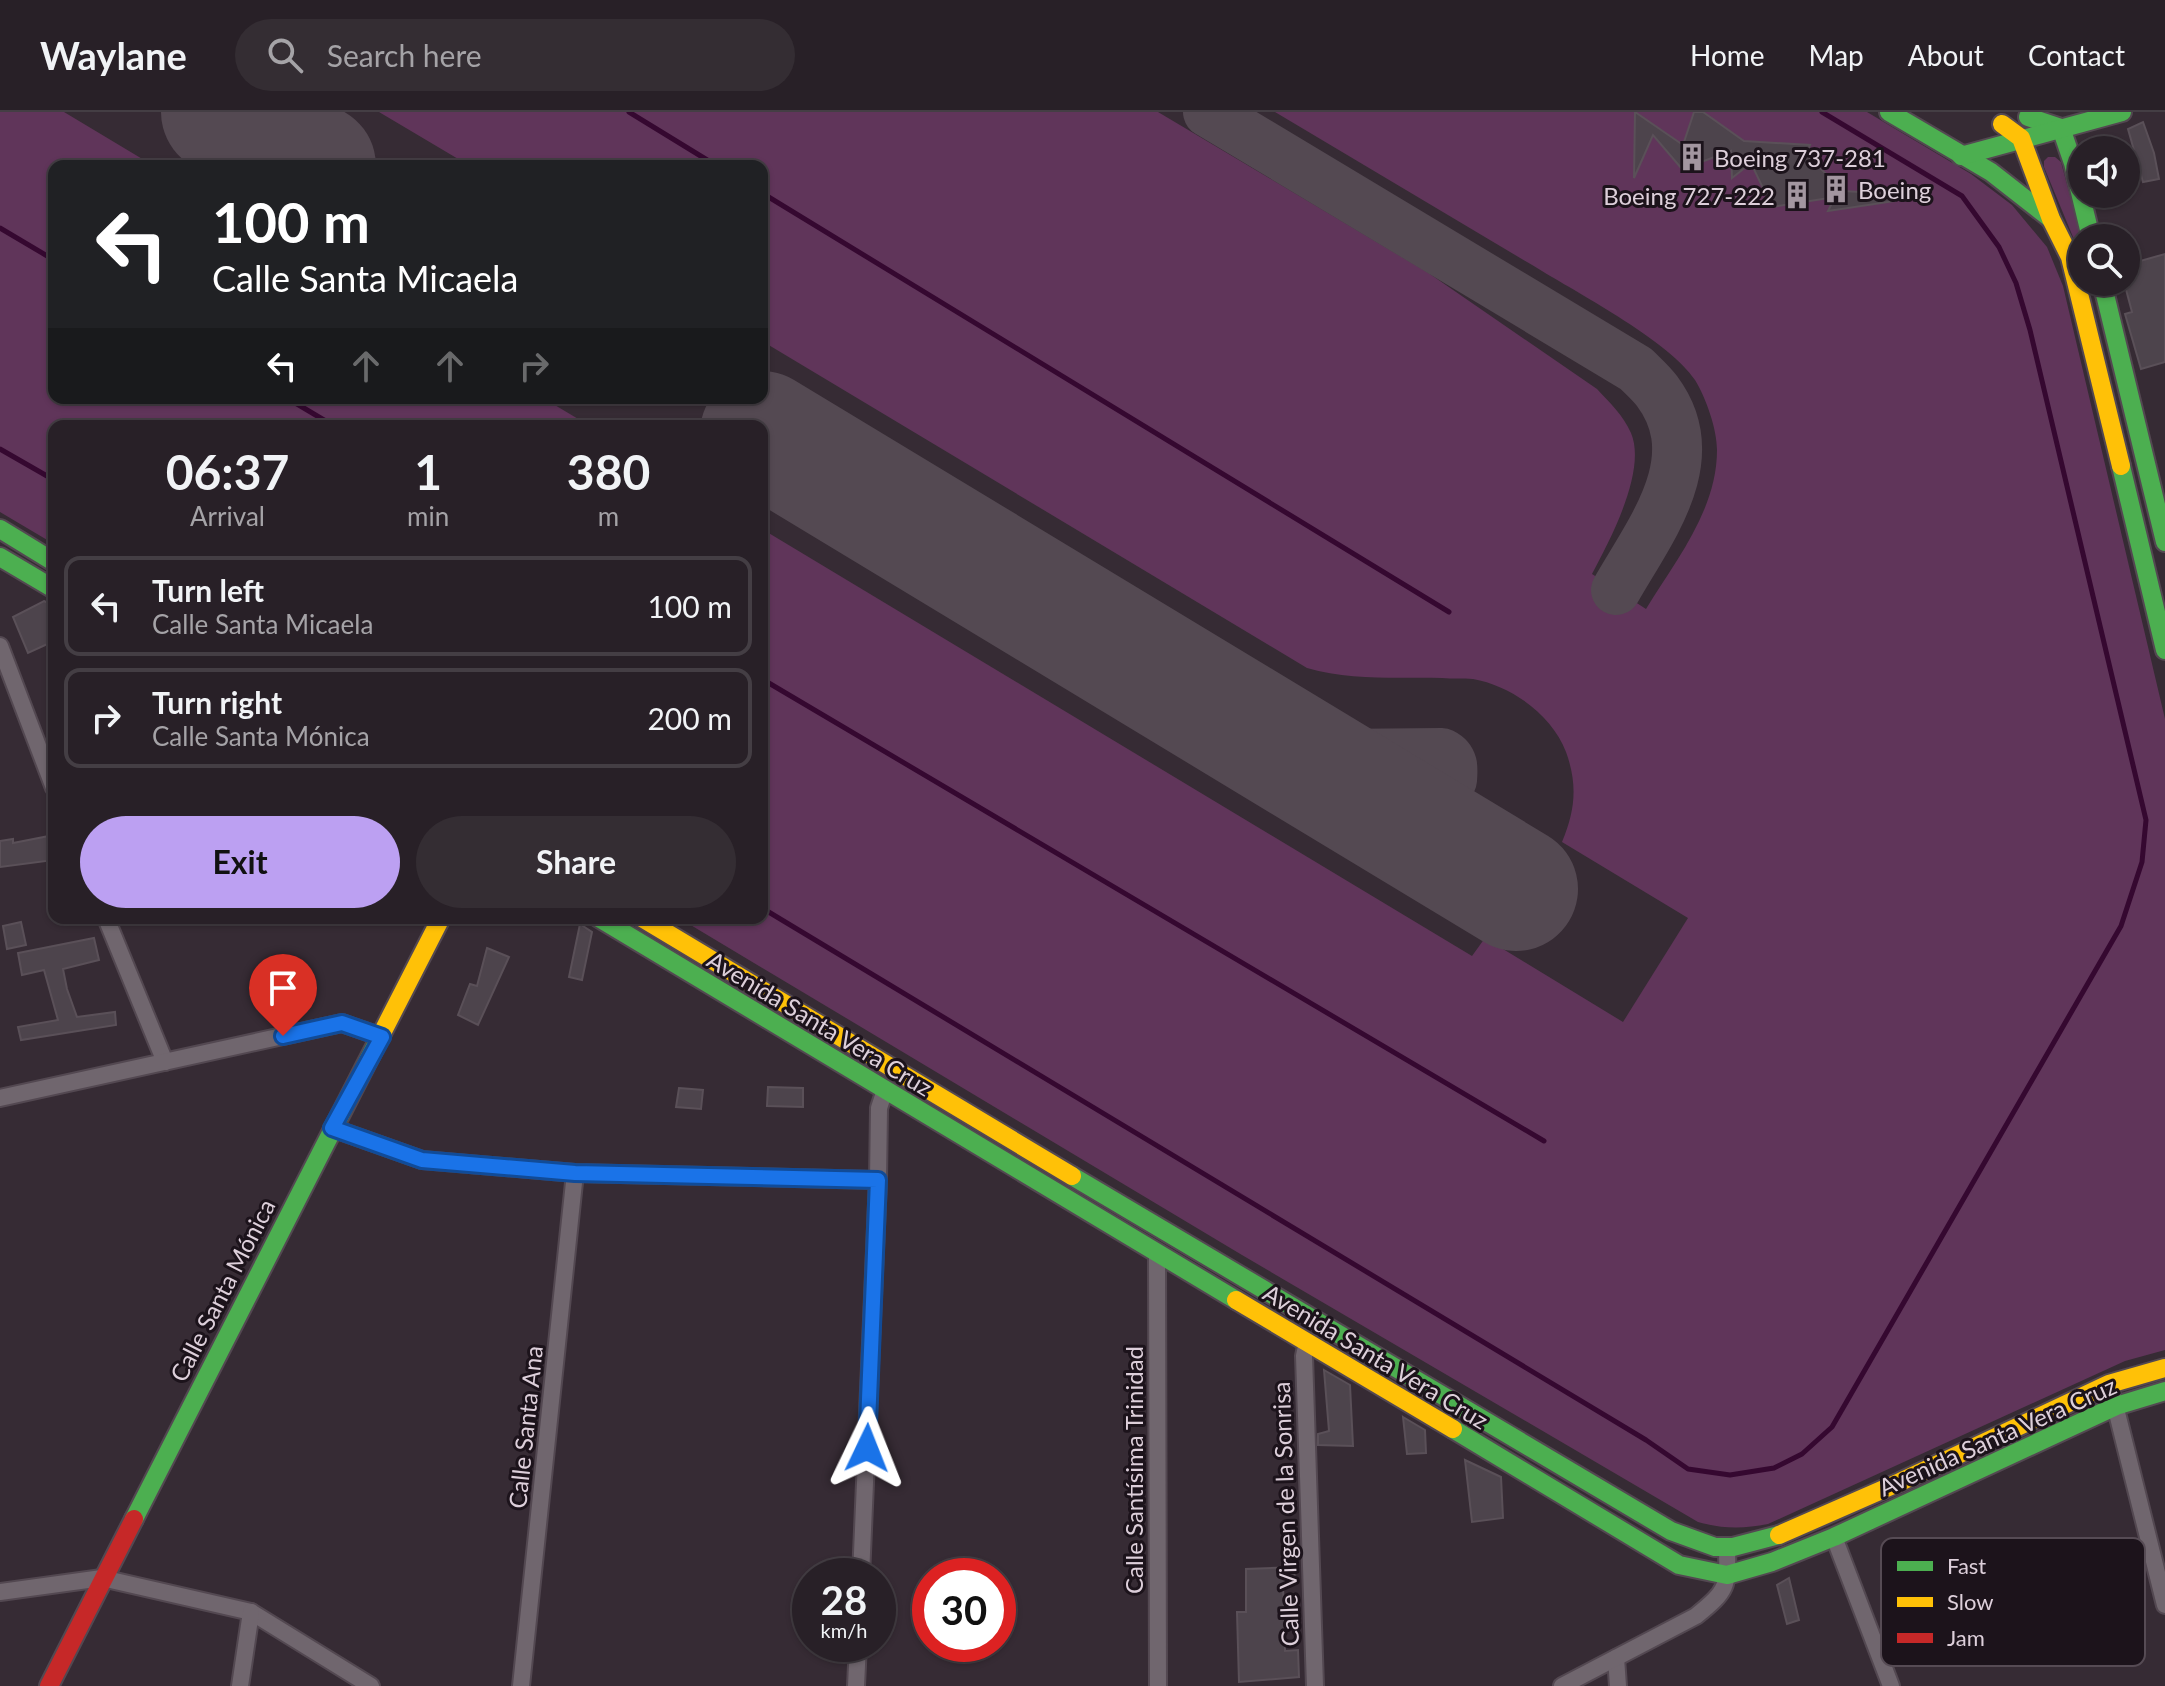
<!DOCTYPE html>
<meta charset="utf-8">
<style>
body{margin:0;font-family:Lato,sans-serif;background:#342d33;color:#f1f3f6;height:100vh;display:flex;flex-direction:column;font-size:30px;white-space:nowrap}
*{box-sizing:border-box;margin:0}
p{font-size:26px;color:#a5a3a7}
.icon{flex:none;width:44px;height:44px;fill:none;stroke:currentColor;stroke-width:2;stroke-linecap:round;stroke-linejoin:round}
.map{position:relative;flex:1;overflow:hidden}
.details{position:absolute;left:48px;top:308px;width:720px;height:504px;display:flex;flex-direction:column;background:#282027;border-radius:16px;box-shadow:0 2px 6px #0004,0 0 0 2px #443e44}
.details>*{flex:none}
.hud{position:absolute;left:48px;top:48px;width:720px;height:244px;border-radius:16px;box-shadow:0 2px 6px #0004,0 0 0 2px #443e44;background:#202124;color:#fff;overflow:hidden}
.fabs{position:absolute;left:2068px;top:24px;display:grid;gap:16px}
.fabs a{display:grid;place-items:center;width:72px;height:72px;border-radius:50%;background:#282027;box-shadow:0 2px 6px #0004,0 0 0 2px #443e44;font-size:40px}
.speed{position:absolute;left:792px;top:1446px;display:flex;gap:16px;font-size:40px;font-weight:700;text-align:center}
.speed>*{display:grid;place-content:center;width:104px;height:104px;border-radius:50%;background:#282027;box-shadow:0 2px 6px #0004,0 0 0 2px #443e44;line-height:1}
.speed small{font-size:20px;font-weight:400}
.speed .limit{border:12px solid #d22;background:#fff;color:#111}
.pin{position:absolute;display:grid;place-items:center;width:68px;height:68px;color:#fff;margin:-82px -34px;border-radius:50% 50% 50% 0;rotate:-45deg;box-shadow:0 0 8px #0007}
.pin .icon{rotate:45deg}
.me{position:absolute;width:88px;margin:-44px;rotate:2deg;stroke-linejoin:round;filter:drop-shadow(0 0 6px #0008)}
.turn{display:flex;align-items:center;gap:28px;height:168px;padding:0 32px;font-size:36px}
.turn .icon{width:104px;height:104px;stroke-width:2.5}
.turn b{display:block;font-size:56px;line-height:68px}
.lanes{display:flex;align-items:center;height:76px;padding:0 32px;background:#0003;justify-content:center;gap:40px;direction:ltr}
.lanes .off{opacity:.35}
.eta{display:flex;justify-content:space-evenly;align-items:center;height:136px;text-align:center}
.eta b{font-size:48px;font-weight:700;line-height:56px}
.action{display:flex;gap:16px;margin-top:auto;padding:16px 32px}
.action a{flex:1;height:92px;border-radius:48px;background:#bca0f2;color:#111;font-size:32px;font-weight:700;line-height:92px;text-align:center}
.action a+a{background:#342d33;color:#f1f3f6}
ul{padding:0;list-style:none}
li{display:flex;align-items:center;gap:24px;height:100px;margin:0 16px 12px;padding:0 16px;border:4px solid #443e44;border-radius:16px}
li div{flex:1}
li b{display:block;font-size:30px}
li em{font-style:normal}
header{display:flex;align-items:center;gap:48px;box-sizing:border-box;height:112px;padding:0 40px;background:#282027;border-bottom:2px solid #443e44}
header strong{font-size:38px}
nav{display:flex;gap:44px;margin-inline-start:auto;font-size:28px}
.search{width:560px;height:72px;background:#342d33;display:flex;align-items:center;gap:20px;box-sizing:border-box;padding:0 28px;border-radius:44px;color:#a5a3a7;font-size:30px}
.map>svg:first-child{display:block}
.green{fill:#60355a}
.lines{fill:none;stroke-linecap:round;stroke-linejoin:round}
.stream{stroke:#350830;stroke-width:5}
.taxiway{stroke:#544952;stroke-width:50}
.runway{stroke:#544952;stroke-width:124}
.building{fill:#4d444c;stroke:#5a5058;stroke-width:2}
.street-casing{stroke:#534851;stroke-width:20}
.fast-casing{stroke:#534851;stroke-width:22}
.slow-casing{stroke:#534851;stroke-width:22}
.jam-casing{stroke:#534851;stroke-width:22}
.street{stroke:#70666e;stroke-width:16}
.fast{stroke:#4caf50;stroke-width:18}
.slow{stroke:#ffc107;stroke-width:18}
.jam{stroke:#c62828;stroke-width:18}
.route-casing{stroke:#114b97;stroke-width:20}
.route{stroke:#1a73e8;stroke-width:14}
.labels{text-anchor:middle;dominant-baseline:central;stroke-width:6;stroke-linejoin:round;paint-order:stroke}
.poi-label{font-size:24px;fill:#ddcfda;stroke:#1c131b;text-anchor:start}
.street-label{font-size:24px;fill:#ddcfda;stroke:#1c131b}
.key{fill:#1c131b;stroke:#564b54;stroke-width:2}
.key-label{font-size:22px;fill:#ddcfda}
</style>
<header>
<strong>Waylane</strong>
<div class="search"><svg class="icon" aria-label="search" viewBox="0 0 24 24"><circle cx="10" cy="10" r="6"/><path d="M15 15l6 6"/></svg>Search here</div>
<nav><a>Home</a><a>Map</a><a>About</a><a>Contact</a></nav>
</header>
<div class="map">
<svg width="2165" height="1574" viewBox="0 0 2165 1574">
<rect width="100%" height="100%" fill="#362b34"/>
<g class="green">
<polygon points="0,0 64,0 154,54 54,54 54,286 543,286 590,314 54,314 54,432 0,400"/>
<path d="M379,0H1158L1427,160L1597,277C1610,291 1623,303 1631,321C1647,359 1610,428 1592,462L1646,497C1676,448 1717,398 1717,338C1717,317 1706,286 1695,268C1670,230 1583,184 1542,159C1453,106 1364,53 1275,0H1867L1971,62L2012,93L2047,135L2063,174L2165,607V1238L2125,1249L1768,1412C1743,1417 1723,1417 1698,1410L1242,1143L679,806H762V417L1472,844L1485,826L1623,910L1688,806L1562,730C1575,699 1578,673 1566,640C1552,603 1512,574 1473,567C1463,566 1452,567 1442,566C1397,565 1351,569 1307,556L762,229V54H470Z"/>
<polygon points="2048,45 2055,45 2061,50 2082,128 2082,153 2078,137 2044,55 2044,49"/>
</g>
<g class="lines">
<g class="stream">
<polyline points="629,0 717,54"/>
<polyline points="762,81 1449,500"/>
<polyline points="0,116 54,148"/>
<polyline points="287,286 334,314"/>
<polyline points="0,337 54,368"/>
<polyline points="762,567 1544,1029"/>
<polyline points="762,796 1646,1328 1688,1357 1730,1363 1774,1356 1802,1342 1832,1315 2121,814 2142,750 2146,708 2030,218 2016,171 1999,135 1962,84 1822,0"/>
</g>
<g class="taxiway">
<path d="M1208,0L1636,257C1643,264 1651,271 1657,279C1708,347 1650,418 1616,478"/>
<path d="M1277,633L1335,642L1442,641C1454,647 1453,656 1452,668"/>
</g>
<g class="runway">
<polyline points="223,0 314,54"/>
<polyline points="762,321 1516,777"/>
</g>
</g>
<g class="building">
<polygon points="1635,0 1683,33 1694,0 1703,0 1744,29 1810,33 1806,42 1843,79 1894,82 1895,89 1828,99 1835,85 1772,95 1751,51 1732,66 1731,39 1682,57 1653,23 1634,66"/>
<polygon points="2143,10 2154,41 2159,67 2143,70 2128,17"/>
<polygon points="2165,142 2165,250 2141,257 2125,202 2132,200 2124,170 2126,170 2126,153"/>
<polygon points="44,489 54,494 54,529 28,541 13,505"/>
<polygon points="49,724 54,748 0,755 0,729 13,727 13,731"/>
<polygon points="21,810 26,833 7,837 3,814"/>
<polygon points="580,812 592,820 582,868 569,865"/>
<polygon points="94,826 99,848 63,857 67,877 77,905 115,900 116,913 21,928 18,915 58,908 44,858 22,863 18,841"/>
<polygon points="487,836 509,845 478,913 458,903 470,872 477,874"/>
<polygon points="768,975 803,976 803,995 767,994"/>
<polygon points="679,976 703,978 701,997 676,995"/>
<polygon points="1324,1258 1350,1273 1353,1334 1318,1333 1318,1322 1329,1319"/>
<polygon points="1403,1305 1425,1318 1426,1341 1407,1342"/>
<polygon points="1465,1348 1501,1365 1503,1406 1472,1410"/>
<polygon points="1294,1455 1295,1472 1283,1472 1285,1539 1298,1538 1299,1565 1239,1570 1237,1500 1246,1500 1246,1457"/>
<polygon points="1789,1466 1799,1508 1787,1512 1777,1473"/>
</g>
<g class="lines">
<defs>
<g id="street">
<polyline points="0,534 54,676"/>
<polyline points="106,806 165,950"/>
<polyline points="0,986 342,911 382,925"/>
<polyline points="332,1016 422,1048 575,1061 878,1068"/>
<polyline points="1157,1142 1158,1574"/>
<polyline points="1307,1230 1304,1244 1315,1574"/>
<polyline points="2113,1285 2165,1493"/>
<polyline points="1834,1425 1891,1574"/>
<polyline points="861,1464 878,1068 879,996 885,978"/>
<polyline points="0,1480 102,1466 251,1500 371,1574"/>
<polyline points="1616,1546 1618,1574"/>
<polyline points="240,1574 251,1500"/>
<polyline points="521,1574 575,1061"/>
<polyline points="856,1574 858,1532"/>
<path d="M1562,1574L1696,1504C1728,1478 1728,1475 1727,1435"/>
</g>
<g id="fast">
<polyline points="1889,0 1991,60 2051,107"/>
<polyline points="2028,5 2061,16 2073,51 2091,126"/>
<polyline points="1961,44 2122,0"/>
<polyline points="2102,170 2165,430"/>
<polyline points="2121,354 2165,538"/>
<polyline points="0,417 54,450"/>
<polyline points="0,445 54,477"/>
<polyline points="599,806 1236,1188"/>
<polyline points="1072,1064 1671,1419 1715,1435 1733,1435 1779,1423"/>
<polyline points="1453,1317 1679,1453 1727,1463 1772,1450 1834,1425 2116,1294 2165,1279"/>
<polyline points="134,1407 378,929"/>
</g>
<g id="slow">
<polyline points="2002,12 2021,26 2051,107 2070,145 2121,354"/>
<polyline points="642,806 1072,1064"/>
<polyline points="378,929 441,806"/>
<polyline points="1236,1188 1453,1317"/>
<polyline points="1779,1423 1900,1370 2109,1272 2165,1256"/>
</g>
<polyline id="jam" points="49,1574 134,1407"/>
</defs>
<use href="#street" class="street-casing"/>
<use href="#fast" class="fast-casing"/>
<use href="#slow" class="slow-casing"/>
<use href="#jam" class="jam-casing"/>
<use href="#street" class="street"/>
<use href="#fast" class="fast"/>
<use href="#slow" class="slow"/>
<use href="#jam" class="jam"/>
</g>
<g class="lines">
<defs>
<polyline id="route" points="283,924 342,911 382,925 332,1016 422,1048 575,1061 878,1068 867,1336"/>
</defs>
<use href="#route" class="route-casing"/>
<use href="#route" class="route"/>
</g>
<defs>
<symbol id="building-bare" viewBox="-9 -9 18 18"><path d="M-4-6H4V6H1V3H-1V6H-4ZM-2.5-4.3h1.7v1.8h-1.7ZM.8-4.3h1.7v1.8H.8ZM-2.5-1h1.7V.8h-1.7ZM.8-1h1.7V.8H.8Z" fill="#a396a0" stroke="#1c131b" stroke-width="2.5" paint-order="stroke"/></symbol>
</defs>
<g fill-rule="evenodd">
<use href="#building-bare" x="1672" y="25" width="40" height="40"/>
<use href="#building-bare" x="1816" y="57" width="40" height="40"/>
<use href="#building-bare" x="1777" y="63" width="40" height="40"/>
</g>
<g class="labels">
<g class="poi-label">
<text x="1714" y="45">Boeing 737-281</text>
<text x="1858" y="77">Boeing</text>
<text x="1775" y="83" text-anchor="end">Boeing 727-222</text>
</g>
<g class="street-label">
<text transform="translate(820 911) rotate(31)">Avenida Santa Vera Cruz</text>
<text transform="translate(222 1178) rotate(-63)">Calle Santa Mónica</text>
<text transform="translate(1376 1244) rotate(31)">Avenida Santa Vera Cruz</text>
<text transform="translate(525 1315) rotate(-84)">Calle Santa Ana</text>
<text transform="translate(1997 1324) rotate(-24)">Avenida Santa Vera Cruz</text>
<text transform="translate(1133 1358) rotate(-90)">Calle Santísima Trinidad</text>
<text transform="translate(1285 1402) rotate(-92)">Calle Virgen de la Sonrisa</text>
</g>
</g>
<rect x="1881" y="1426" width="264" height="128" rx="12" class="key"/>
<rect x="1897" y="1449" width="36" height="10" fill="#4caf50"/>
<rect x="1897" y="1485" width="36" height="10" fill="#ffc107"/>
<rect x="1897" y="1521" width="36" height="10" fill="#c62828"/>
<g class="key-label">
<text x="1947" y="1462">Fast</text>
<text x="1947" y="1498">Slow</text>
<text x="1947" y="1534">Jam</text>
</g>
</svg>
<div class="fabs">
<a><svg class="icon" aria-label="sound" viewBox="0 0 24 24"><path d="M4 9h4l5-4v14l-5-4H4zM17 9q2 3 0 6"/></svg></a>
<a><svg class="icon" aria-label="search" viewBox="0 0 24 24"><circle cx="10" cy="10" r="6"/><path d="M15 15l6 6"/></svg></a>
</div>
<div class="speed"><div>28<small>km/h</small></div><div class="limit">30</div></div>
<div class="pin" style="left:283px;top:924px;background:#d93025"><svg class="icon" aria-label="arrive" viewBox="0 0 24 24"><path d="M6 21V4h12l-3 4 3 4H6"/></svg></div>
<svg class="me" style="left:867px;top:1336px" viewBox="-20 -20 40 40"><path d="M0-17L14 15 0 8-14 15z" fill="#1a73e8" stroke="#fff" stroke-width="4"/></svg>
<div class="hud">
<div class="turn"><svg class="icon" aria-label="left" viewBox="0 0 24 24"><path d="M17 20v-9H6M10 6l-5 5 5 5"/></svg><div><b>100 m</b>Calle Santa Micaela</div></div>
<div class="lanes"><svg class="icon" aria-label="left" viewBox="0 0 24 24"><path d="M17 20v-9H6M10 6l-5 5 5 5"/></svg><svg class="icon off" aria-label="ahead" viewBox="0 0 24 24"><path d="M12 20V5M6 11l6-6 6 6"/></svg><svg class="icon off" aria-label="ahead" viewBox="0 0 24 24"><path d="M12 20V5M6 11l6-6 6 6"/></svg><svg class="icon off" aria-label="right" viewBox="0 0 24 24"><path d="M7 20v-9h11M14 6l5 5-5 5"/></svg></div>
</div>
<section class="details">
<div class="eta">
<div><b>06:37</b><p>Arrival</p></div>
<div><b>1</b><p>min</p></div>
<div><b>380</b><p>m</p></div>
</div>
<ul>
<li><svg class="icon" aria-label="left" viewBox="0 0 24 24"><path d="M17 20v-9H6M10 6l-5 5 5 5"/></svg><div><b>Turn left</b><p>Calle Santa Micaela</p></div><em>100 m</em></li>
<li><svg class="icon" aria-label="right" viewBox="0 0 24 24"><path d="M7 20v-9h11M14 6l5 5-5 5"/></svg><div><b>Turn right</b><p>Calle Santa Mónica</p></div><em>200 m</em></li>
</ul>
<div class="action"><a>Exit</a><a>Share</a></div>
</section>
</div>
